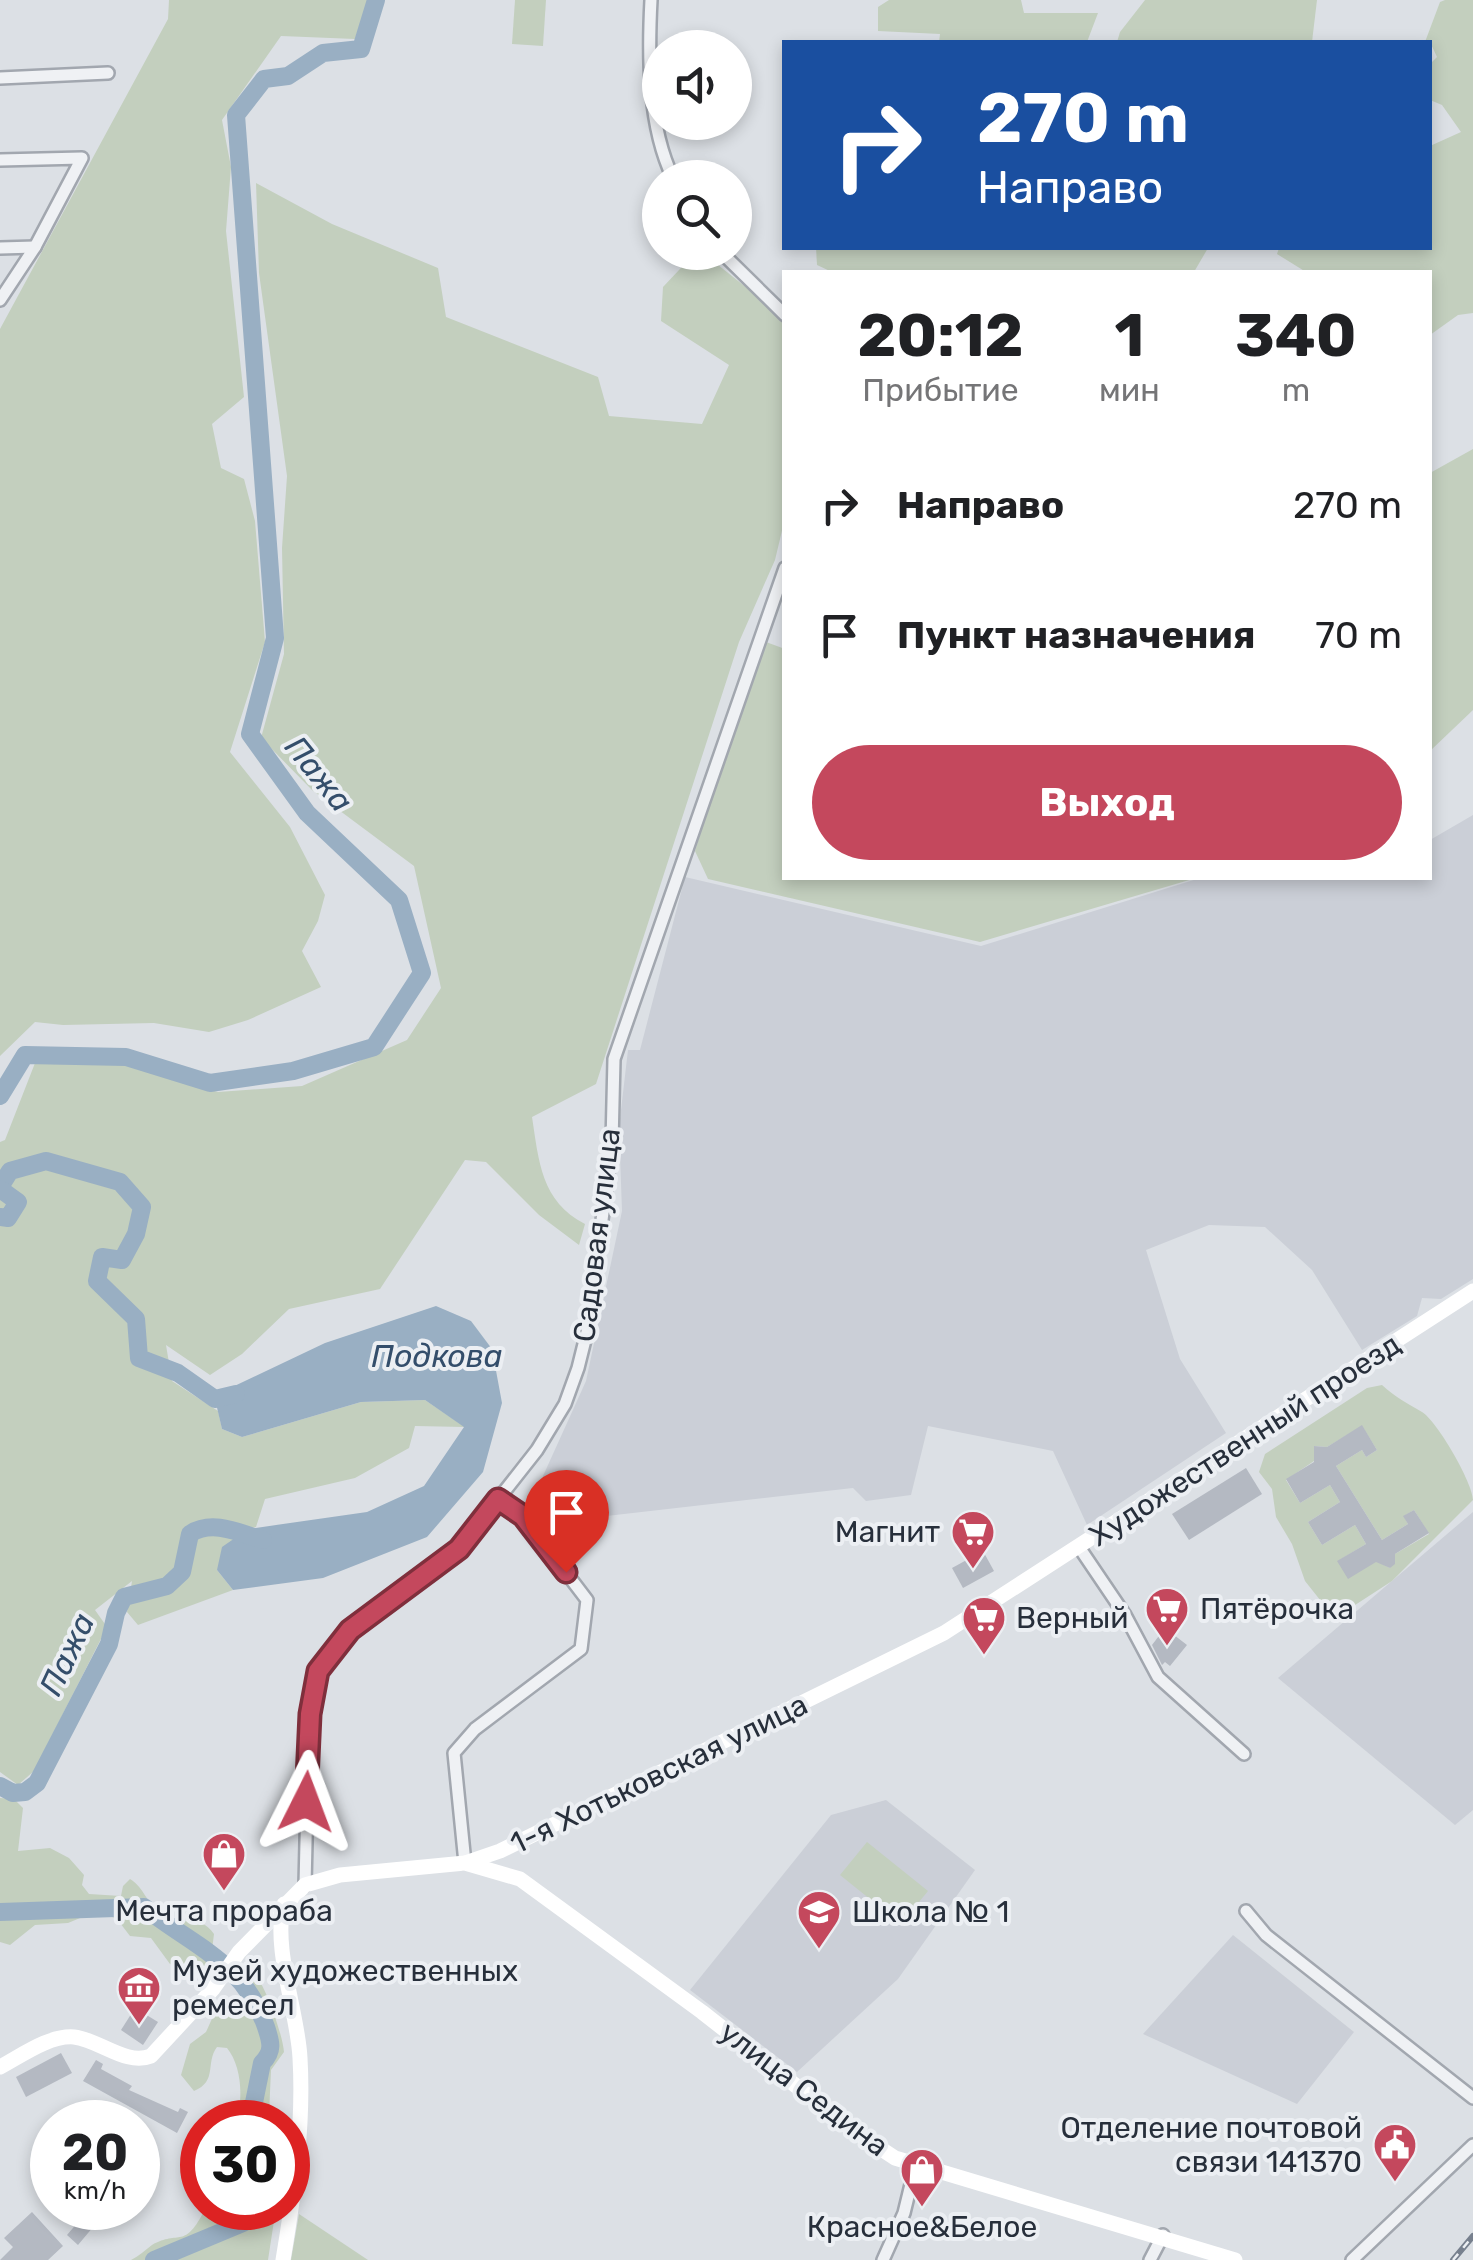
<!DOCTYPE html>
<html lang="ru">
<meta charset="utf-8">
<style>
body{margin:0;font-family:Rubik,sans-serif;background:#f2f2f2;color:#202124;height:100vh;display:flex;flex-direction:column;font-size:38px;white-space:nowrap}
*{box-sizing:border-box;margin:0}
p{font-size:32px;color:#757577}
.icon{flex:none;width:55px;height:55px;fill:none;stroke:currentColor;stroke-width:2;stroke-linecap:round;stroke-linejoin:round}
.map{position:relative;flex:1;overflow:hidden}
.sheet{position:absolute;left:782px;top:270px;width:650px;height:610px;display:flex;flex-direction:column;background:#fff;border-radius:0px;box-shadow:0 5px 15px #0003}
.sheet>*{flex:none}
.top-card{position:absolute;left:782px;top:40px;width:650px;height:210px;border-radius:0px;box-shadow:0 5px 15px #0003;background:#1a4fa0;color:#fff;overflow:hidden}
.buttons{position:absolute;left:642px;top:30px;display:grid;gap:20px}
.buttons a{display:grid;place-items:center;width:110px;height:110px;border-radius:50%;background:#fff;box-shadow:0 5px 15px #0003;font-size:50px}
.speed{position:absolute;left:30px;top:2100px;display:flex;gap:20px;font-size:50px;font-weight:700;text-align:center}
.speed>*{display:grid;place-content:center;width:130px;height:130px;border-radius:50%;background:#fff;box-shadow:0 5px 15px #0003;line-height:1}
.speed small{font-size:25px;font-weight:400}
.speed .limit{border:15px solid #d22;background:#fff;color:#111}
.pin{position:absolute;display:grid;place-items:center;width:85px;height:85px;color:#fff;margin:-102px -42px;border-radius:50% 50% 50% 0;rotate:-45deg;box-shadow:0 0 10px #0007}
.pin .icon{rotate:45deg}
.me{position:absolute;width:110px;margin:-55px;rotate:3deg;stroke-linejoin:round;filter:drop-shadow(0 0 8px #0008)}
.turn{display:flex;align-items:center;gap:35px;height:210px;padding:0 30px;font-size:45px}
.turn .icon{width:130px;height:130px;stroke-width:2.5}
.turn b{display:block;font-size:70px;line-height:85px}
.eta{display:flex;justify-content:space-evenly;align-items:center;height:170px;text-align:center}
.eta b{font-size:60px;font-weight:700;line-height:70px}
.action{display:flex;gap:20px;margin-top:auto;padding:20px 30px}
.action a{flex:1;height:115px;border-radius:60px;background:#c4485d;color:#fff;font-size:40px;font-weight:700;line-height:115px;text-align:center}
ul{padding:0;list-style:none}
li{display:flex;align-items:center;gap:30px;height:130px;padding:0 30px}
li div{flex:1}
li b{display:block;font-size:38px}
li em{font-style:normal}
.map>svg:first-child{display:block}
.built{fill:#cbcfd7}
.green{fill:#c3cfbe;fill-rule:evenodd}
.water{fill:#99afc3}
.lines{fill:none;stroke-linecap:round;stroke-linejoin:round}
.river{stroke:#99afc3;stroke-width:18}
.building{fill:#b4b9c2}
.street-casing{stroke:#a2a7af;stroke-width:16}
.street{stroke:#eff1f4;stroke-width:11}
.secondary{stroke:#fff;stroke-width:15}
.rail-casing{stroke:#77808e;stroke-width:6}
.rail{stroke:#eceff3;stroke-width:2.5;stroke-dasharray:8;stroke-linecap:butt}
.route-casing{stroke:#7f2f3c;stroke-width:25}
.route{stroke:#c4485d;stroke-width:18}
.labels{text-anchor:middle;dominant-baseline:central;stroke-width:8;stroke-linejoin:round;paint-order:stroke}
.street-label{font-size:30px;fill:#272f3b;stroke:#eceff3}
.poi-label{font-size:30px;fill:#272f3b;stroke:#eceff3;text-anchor:start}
.water-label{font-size:32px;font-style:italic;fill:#344e6b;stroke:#eceff3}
</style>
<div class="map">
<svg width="1473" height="2260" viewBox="0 0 1473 2260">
<rect width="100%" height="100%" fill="#dce0e5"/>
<g class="built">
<polygon points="1473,815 1473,1279 1441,1299 1422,1298 1417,1316 1362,1350 1312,1270 1265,1227 1209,1225 1146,1250 1180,1359 1226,1433 1087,1525 1053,1451 928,1426 911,1495 866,1501 853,1488 554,1522 543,1476 586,1381 622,1211 619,1127 628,1050 640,1050 685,877 981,946 1200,878 1430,878 1430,840"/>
<polygon points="1473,1512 1473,1810 1455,1825 1278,1678"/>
<polygon points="886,1800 975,1870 898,1979 797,2072 690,1990 831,1815"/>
<polygon points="1233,1935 1354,2032 1297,2104 1143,2034"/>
</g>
<g class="green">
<polygon points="169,0 368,0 355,39 281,36 222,120 231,167 226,231 244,397 212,424 221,468 244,479 255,521 265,642 230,752 290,827 325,895 318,921 302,951 321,987 248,1020 209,1032 154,1023 63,1025 35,1022 0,1056 0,329 168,19"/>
<polygon points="515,0 546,0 543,46 512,44"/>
<polygon points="889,0 1021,0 1024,13 1098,13 1087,42 939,42 940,34 878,31 878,7"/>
<polygon points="1145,0 1317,0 1312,42 1117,42 1120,32"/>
<polygon points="1445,0 1473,0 1473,313 1458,315 1430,335 1430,272 1306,272 1277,254 1279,248 1430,248 1430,146 1461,132 1442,105 1430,100 1430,64 1437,57 1430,42 1425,42 1440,2"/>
<path d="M256,183L332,224L438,268L446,317L598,377L609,416L702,424L729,365L661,321L663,287L695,253H703L772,308L785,326V518L775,560L739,642L596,1084L532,1117C539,1162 541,1201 585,1224L579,1245L539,1215L486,1162L465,1160L380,1289L289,1309L242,1354L210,1375L166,1345L172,1381L218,1411L222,1429L242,1437L361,1402L425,1400L465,1427L415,1426L409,1448L355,1478L265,1499L256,1527L248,1529L217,1570L233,1590L138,1625L127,1612L132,1581L95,1610L107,1627L34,1771L18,1785L0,1772V1142L5,1140L35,1063L121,1064L218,1092L302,1086L407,1040L441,988L414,866L312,790L261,738L284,654L282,548L287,476L259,273Z"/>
<polygon points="816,248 1208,248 1194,272 832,272 817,265"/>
<polygon points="1473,449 1473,710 1430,751 1430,473"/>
<polygon points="766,642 785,649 785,878 1196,878 980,942 708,879 695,851 723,760"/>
<path d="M1382,1385C1395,1397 1407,1403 1422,1412C1437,1421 1473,1483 1473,1500L1392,1581L1352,1607L1332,1615L1305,1581L1292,1544L1276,1517L1272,1489L1259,1472L1265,1454L1367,1388ZM1362,1426L1377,1450L1366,1457L1362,1450L1336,1466L1382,1540L1408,1524L1404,1516L1414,1510L1429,1534L1395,1554L1390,1568L1377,1561H1338L1366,1544L1355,1525L1322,1545L1308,1522L1340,1502L1330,1485L1300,1503L1286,1480L1314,1461V1446L1327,1447Z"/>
<path d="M0,1798L14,1799L23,1808L18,1851L50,1848L69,1858L84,1875L82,1885L89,1894L121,1896L123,1886L130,1879C145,1888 148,1907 163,1916C183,1928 199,1912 214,1934L210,1966L202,1972L170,1964L151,1938L130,1936L117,1919L97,1911L68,1923L35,1925L10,1945L0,1942Z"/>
<polygon points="867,1842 928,1891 901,1924 840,1875"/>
<path d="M253,1972C265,1983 283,2036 284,2052L271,2070L269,2115L263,2122H235C244,2102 242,2066 227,2048L217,2047C205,2063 218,2081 194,2091L181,2075L190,2044L206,2032L215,2012L245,2000Z"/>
<path d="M205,2209L262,2208L261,2211L276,2208L268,2260H131C139,2256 145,2250 152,2245C180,2229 184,2251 205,2209Z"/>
<polygon points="299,2214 368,2260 291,2260"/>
</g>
<polygon class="water" points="436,1306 471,1321 492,1349 502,1403 483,1472 427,1537 323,1578 233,1590 217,1570 222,1547 248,1529 367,1512 424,1486 464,1427 425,1400 361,1402 242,1437 222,1429 215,1399 226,1390 325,1343"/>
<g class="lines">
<g class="river">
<polyline points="0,1096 25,1055 126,1057 210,1083 293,1071 374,1047 422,973 399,900 307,813 250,734 275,638 236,115 264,79 288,76 323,53 361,49 376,0"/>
<polyline points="0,1187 10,1171 46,1161 120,1182 142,1207 136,1234 122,1260 102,1257 97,1281 136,1319 139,1358 178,1373 215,1399 236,1394"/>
<polyline points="0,1189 18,1202 8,1218 0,1217"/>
<path d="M0,1786L13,1793L25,1792L37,1783L109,1644L116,1613L124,1597L167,1586L182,1572L190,1534C212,1519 240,1533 263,1540"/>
<path d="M0,1912L144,1907C194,1947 243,1961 266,2027C271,2042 274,2051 262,2063L250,2122"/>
<polyline points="154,2260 243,2223 246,2208"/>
</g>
</g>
<g class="building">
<polygon points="1362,1425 1377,1450 1366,1457 1362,1450 1336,1466 1382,1540 1408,1524 1403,1516 1414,1510 1429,1533 1395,1554 1395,1564 1390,1568 1376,1562 1348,1579 1337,1561 1366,1544 1355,1525 1322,1545 1308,1522 1340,1502 1330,1485 1300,1503 1286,1479 1314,1462 1314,1446 1327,1447"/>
<polygon points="1246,1468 1262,1494 1189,1540 1172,1514"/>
<polygon points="983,1551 994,1571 963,1588 952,1568"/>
<polygon points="1165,1628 1187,1645 1170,1666 1165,1662 1162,1665 1152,1645"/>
<polygon points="135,2008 158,2022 143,2045 121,2030"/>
<polygon points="61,2053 72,2073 26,2097 16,2077"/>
<polygon points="96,2060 103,2064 101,2069 132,2086 129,2090 178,2112 180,2108 188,2112 177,2133 83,2081"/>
<polygon points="75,2208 109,2208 78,2245 67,2235 84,2215"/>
<polygon points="32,2212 63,2246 48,2260 0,2260 13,2247 4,2238"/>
</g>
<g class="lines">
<defs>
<g id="street">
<path d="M651,0C648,56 648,126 673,178"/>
<polyline points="0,78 108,73"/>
<polyline points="0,160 82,158 35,247 0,300"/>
<polyline points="0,248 35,247"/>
<polyline points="721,252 785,315"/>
<polyline points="1079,1547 1125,1615 1158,1677 1244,1754"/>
<polyline points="465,1863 454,1753 475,1729 581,1649 587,1600 523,1516 498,1499"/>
<polyline points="305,1885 309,1714 319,1671 342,1636 459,1549 537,1450 565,1404 578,1368 588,1328 612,1143 614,1059 785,568"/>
<polyline points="1246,1911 1266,1935 1473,2098"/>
<polyline points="883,2260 904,2213 916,2164"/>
<polyline points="1150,2260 1163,2235"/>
<polyline points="1352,2260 1473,2145"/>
</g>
</defs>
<use href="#street" class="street-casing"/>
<use href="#street" class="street"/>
<g class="secondary">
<polyline points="465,1863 520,1879 702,2012 851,2129 895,2158 1235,2260"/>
<path d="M0,2067C21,2056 49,2035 74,2037C100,2040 126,2066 151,2056L213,1989L239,1952L305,1885L340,1875L465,1863L500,1851L944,1633L1473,1291"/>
<path d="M283,2260C294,2194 304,2126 300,2058C298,2013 272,1947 284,1904"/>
</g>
<defs>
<polyline id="rail" points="1453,2260 1473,2236"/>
</defs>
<use href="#rail" class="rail-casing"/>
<use href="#rail" class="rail"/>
</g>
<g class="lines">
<defs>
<polyline id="route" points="306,1802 310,1714 318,1671 350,1630 459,1549 498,1499 523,1516 566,1572"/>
</defs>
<use href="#route" class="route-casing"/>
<use href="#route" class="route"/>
</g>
<defs>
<symbol id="supermarket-pin" viewBox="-11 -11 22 30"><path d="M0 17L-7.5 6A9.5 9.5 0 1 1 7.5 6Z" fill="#c4485d" stroke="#eceff3"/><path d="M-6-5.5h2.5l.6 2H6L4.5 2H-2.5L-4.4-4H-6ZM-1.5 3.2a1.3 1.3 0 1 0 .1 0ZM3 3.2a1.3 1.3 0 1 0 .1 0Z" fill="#fff"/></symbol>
<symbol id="shop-pin" viewBox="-11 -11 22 30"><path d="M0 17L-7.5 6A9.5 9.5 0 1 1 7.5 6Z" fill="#c4485d" stroke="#eceff3"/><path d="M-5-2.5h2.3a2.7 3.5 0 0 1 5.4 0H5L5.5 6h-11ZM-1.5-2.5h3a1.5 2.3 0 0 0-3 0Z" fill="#fff"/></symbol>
<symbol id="school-pin" viewBox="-11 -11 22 30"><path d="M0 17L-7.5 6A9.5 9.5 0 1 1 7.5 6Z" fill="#c4485d" stroke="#eceff3"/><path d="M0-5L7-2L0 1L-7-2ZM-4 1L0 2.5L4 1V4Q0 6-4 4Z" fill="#fff"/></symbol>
<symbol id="museum-pin" viewBox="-11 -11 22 30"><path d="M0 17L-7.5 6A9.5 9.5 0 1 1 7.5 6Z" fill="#c4485d" stroke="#eceff3"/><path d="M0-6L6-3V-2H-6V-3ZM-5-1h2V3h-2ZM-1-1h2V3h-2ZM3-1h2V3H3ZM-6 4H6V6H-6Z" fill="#fff"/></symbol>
<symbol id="civic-pin" viewBox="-11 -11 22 30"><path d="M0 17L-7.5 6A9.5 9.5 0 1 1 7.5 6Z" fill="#c4485d" stroke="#eceff3"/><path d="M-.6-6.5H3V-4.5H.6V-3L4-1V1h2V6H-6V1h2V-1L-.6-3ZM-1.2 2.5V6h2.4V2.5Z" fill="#fff"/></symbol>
</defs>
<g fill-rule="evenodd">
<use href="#supermarket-pin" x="948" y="1507" width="50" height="68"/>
<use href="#supermarket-pin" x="1142" y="1584" width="50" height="68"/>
<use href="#supermarket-pin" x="959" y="1593" width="50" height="68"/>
<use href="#shop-pin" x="199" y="1829" width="50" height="68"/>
<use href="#school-pin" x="794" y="1887" width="50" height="68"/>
<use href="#museum-pin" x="114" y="1963" width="50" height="68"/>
<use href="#civic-pin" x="1370" y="2120" width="50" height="68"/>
<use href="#shop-pin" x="897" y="2145" width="50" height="68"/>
</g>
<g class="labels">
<g class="street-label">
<text transform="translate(597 1235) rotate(-83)">Садовая улица</text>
<text transform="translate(1245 1440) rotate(-33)">Художественный проезд</text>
<text transform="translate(659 1774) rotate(-26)">1-я Хотьковская улица</text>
<text transform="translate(804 2089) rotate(37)">улица Седина</text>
</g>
<g class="poi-label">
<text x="940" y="1532" text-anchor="end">Магнит</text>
<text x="1200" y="1609">Пятёрочка</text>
<text x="1016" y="1618">Верный</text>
<text x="224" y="1911" text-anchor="middle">Мечта прораба</text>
<text x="852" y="1912">Школа № 1</text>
<text x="172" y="1971">Музей художественных<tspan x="172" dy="34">ремесел</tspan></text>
<text x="1362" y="2128" text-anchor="end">Отделение почтовой<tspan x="1362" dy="34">связи 141370</tspan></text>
<text x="922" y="2227" text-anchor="middle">Красное&amp;Белое</text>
</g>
<g class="water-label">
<text transform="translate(319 774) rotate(51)">Пажа</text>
<text x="437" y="1356">Подкова</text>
<text transform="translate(67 1654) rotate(-65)">Пажа</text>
</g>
</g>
</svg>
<div class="buttons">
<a><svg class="icon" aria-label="sound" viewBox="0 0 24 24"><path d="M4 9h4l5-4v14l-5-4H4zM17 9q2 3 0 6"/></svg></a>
<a><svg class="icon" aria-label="search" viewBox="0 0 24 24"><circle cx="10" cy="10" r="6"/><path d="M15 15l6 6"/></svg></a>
</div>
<div class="speed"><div>20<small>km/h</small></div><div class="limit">30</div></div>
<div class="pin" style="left:566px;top:1572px;background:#d93025"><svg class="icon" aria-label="arrive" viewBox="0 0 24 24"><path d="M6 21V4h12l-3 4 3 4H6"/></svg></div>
<svg class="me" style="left:306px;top:1802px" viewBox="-20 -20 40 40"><path d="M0-17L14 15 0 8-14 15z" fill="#c4485d" stroke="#fff" stroke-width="4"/></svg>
<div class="top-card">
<div class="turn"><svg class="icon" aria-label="right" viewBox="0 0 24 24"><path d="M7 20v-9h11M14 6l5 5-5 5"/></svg><div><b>270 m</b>Направо</div></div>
</div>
<section class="sheet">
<div class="eta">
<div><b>20:12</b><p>Прибытие</p></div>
<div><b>1</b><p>мин</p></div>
<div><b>340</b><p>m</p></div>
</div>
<ul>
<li><svg class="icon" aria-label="right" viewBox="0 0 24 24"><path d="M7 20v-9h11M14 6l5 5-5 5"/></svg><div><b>Направо</b></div><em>270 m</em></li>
<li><svg class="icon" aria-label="arrive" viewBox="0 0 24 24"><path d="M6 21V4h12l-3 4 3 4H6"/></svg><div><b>Пункт назначения</b></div><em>70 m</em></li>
</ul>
<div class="action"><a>Выход</a></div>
</section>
</div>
